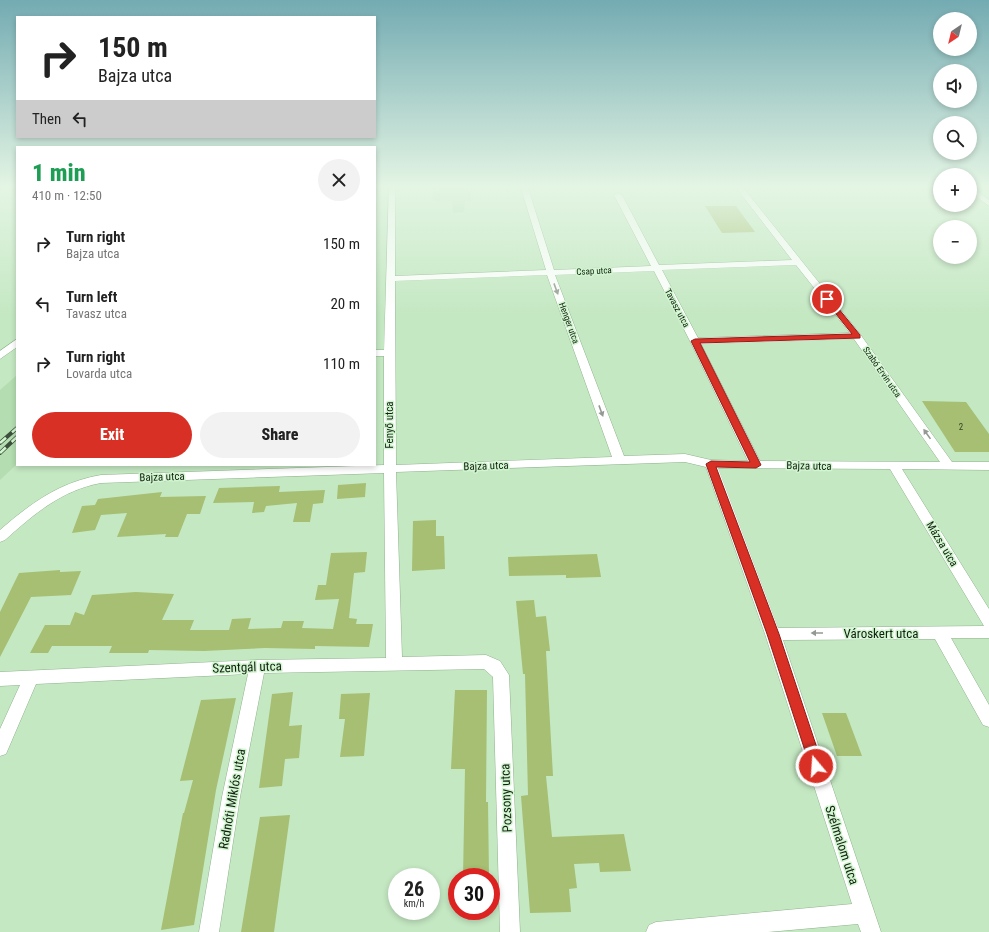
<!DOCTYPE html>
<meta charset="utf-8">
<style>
body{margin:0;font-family:"Roboto Condensed",sans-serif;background:#f2f2f2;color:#222;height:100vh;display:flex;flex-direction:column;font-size:15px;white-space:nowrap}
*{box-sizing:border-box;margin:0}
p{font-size:13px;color:#767676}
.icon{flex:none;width:22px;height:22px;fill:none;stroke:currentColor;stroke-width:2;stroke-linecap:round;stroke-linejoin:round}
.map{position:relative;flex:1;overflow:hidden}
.side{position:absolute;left:16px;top:146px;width:360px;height:320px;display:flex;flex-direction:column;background:#fff;border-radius:0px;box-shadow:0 2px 6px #0003}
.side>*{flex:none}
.hud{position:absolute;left:16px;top:16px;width:360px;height:122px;border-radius:0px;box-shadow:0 2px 6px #0003;background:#fff;color:#222;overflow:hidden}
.needle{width:26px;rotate:215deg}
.fabs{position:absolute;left:933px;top:12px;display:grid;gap:8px}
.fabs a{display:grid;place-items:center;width:44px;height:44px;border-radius:50%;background:#fff;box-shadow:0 2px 6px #0003;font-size:20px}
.speed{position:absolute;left:388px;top:868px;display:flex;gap:8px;font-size:20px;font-weight:700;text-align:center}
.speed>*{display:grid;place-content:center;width:52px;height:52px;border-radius:50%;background:#fff;box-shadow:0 2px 6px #0003;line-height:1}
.speed small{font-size:10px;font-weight:400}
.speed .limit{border:6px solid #d22;background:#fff;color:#111}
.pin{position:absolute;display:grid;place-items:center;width:34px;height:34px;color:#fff;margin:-17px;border:2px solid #fff;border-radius:50%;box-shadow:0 1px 4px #0007}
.me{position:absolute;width:44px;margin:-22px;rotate:342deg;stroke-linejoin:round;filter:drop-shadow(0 0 3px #0008)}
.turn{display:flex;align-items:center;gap:14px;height:84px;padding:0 16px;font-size:18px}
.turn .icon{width:52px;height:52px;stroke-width:2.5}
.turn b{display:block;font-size:28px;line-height:34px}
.then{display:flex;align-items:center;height:38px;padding:0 16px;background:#0003;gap:8px;font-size:15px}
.round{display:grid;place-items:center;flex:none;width:42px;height:42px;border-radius:21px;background:#f2f2f2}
.head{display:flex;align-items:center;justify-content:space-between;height:68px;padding:0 16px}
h1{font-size:24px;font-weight:800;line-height:30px;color:#1e9e55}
.action{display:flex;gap:8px;margin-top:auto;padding:8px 16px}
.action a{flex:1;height:46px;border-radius:24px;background:#d93025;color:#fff;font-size:16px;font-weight:800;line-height:46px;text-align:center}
.action a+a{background:#f2f2f2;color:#222}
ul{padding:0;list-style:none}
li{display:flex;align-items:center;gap:12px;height:60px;padding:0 16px}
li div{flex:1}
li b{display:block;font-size:15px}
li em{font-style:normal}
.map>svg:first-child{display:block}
.built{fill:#b4ddb1}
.building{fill:#a6bf72}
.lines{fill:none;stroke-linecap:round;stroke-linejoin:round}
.minor-casing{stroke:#8fb28d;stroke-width:1}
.minor{fill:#fff;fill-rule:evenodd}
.rail-casing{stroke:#3d503c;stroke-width:4}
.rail{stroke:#d1f6cf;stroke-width:2.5;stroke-dasharray:8;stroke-linecap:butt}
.oneway{fill:#949a93}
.route{fill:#d93025;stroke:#8d1f18}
.labels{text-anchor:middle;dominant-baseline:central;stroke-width:3;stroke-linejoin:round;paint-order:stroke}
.far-street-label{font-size:9px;fill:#111e10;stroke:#d1f6cf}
.number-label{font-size:9px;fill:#364628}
.street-label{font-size:11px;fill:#111e10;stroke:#d1f6cf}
.near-street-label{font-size:13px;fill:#111e10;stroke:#d1f6cf}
</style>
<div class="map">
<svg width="989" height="932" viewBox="0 0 989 932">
<rect width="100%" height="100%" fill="#c4e8c2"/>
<g class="built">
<polygon points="432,185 469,185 471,201 465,201 464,212 453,213 452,201 434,201"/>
<polygon points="17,375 17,464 0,480 0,390"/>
</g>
<g class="building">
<polygon points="705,206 736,206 755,232 722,233"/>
<polygon points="922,401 966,402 989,434 989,452 955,452"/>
<polygon points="366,483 365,497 337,499 338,485"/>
<polygon points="280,486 279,492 325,490 323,503 313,504 310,522 293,522 297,503 266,506 264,512 252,513 254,502 213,503 219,488"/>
<polygon points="162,492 160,497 206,496 200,514 187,514 178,537 165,537 166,534 117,537 127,513 101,515 95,530 72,533 82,506 95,505 98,499"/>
<polygon points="436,520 436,536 444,536 445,569 412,571 413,521"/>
<polygon points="367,552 365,572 354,573 349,618 357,619 356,624 373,624 369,647 315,646 315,649 265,648 204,651 149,650 148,653 109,653 112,646 52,646 48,653 30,653 45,625 70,625 75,612 84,615 92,595 136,592 174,594 162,620 194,620 190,630 229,630 232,619 251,618 248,629 281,628 283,621 304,621 302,628 333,629 339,599 315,600 318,585 326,585 331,553"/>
<polygon points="597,554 601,577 566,578 566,575 509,576 508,557"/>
<polygon points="60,570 60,572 81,571 71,595 31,597 0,657 0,612 19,573"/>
<polygon points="534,600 536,617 546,616 550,651 546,651 553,776 546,776 552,837 624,834 631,871 600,872 599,863 574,864 577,888 569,889 571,912 530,913 521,796 528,795 525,674 523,674 516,601"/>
<polygon points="455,690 487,690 486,802 488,802 489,877 463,877 465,769 451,769"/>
<polygon points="293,692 289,726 302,725 299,758 285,759 282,786 259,788 272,694"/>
<polygon points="370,693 364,756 340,757 345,719 339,719 341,694"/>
<polygon points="236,698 216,790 194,925 161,930 183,813 184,813 193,780 180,781 201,700"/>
<polygon points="822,713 846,713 862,756 837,756"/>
<polygon points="290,815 274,932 241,932 260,817"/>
</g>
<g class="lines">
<defs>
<g id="minor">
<path d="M389,185H395V276L546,270L520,185H527L554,270L651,266L614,195L618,193L622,195L659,265L792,260L734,185H741L860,334L952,462H989V470L902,469L989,609V638H951L989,705V727L983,725L935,639L783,640L881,932H861L858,924L768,932H646L649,925L656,922L852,904L765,634L706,467L685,462L396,472L402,657L486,655L500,661L509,675L520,932H500L493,677L484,669L264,673L240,797L219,932H199L222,797L248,674L36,684L6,754L0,756V729L20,685L0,686V672L257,660L386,658L384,473L101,483C62,490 34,514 5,540L0,542V530C31,503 60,482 101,475L384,465V356H375V350H384ZM796,265L850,333L698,338L662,270ZM654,271L690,341L748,461L711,460L685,454L624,456L555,275ZM547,275L612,457L396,465L395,281ZM854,339L940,462L760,461L701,344ZM718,468L890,469L984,626L778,628Z"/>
<polygon points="970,186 989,200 989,206 970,192"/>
<polygon points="17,339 17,347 0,359 0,351"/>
</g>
</defs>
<use href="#minor" class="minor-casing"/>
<use href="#minor" class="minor"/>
<defs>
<g id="rail">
<polyline points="0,443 17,428"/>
<polyline points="0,453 17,437"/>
</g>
</defs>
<use href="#rail" class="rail-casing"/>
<use href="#rail" class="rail"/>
</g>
<defs><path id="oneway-solid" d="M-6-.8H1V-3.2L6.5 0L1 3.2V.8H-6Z"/></defs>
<g class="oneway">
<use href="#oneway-solid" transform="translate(556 289) rotate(70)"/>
<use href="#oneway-solid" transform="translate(601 411) rotate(70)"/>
<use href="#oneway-solid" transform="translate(927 434) rotate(-125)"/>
<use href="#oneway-solid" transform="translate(817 633) rotate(180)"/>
</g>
<linearGradient id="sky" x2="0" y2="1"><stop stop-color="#73abb2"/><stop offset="0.59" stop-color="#e4f5e4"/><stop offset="1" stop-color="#e4f5e4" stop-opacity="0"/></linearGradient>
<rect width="989" height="316" fill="url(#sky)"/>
<polygon class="route" points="827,297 830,298 860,335 860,338 700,343 761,465 756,468 716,467 779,634 823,766 821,771 816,772 812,771 810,766 767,634 706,464 711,461 750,462 691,341 695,339 852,334 824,299"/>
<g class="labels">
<g class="far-street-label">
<text transform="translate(594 271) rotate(-3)">Csap utca</text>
<text transform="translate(677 308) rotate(62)">Tavasz utca</text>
<text transform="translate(569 323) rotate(70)">Henger utca</text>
<text transform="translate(882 372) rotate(55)">Szabó Ervin utca</text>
</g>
<g class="number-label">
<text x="961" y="427">2</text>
</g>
<g class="street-label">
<text transform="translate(389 425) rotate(-90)">Fenyő utca</text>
<text transform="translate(486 466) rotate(-2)">Bajza utca</text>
<text transform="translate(809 466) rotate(1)">Bajza utca</text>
<text transform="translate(162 477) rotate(-2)">Bajza utca</text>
<text transform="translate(942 544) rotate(59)">Mázsa utca</text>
</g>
<g class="near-street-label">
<text x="881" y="633">Városkert utca</text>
<text transform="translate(247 667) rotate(-2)">Szentgál utca</text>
<text transform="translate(506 798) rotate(-92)">Pozsony utca</text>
<text transform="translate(232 799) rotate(-80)">Radnóti Miklós utca</text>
<text transform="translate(842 845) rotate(72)">Szélmalom utca</text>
</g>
</g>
</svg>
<div class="fabs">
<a><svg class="needle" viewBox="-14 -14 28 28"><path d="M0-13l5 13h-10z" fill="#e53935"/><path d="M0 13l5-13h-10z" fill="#767676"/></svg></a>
<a><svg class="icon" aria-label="sound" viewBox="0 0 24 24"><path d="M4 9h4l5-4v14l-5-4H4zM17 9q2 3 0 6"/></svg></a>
<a><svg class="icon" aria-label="search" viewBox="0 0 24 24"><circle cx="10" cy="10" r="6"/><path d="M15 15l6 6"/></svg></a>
<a>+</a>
<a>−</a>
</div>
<div class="speed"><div>26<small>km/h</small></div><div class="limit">30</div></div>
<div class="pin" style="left:827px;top:299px;background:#d93025"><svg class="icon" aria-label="arrive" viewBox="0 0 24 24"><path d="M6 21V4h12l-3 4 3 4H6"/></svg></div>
<svg class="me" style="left:816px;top:766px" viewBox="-20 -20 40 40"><circle r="17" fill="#d93025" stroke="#fff" stroke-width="3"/><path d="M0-11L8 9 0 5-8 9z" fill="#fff"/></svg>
<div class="hud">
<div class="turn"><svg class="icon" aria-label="right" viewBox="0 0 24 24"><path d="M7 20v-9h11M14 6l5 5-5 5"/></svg><div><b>150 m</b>Bajza utca</div></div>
<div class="then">Then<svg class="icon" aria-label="left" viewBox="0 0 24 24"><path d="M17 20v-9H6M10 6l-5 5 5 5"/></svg></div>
</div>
<section class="side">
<div class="head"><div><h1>1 min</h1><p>410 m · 12:50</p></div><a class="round"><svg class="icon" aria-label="close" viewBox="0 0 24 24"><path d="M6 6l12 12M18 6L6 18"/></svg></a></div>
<ul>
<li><svg class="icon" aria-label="right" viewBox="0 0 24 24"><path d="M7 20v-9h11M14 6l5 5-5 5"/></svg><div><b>Turn right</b><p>Bajza utca</p></div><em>150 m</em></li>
<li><svg class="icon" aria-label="left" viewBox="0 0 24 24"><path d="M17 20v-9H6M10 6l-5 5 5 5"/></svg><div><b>Turn left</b><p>Tavasz utca</p></div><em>20 m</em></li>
<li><svg class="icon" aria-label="right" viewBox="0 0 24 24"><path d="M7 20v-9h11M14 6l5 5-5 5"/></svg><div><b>Turn right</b><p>Lovarda utca</p></div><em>110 m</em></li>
</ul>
<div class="action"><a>Exit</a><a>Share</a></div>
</section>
</div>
